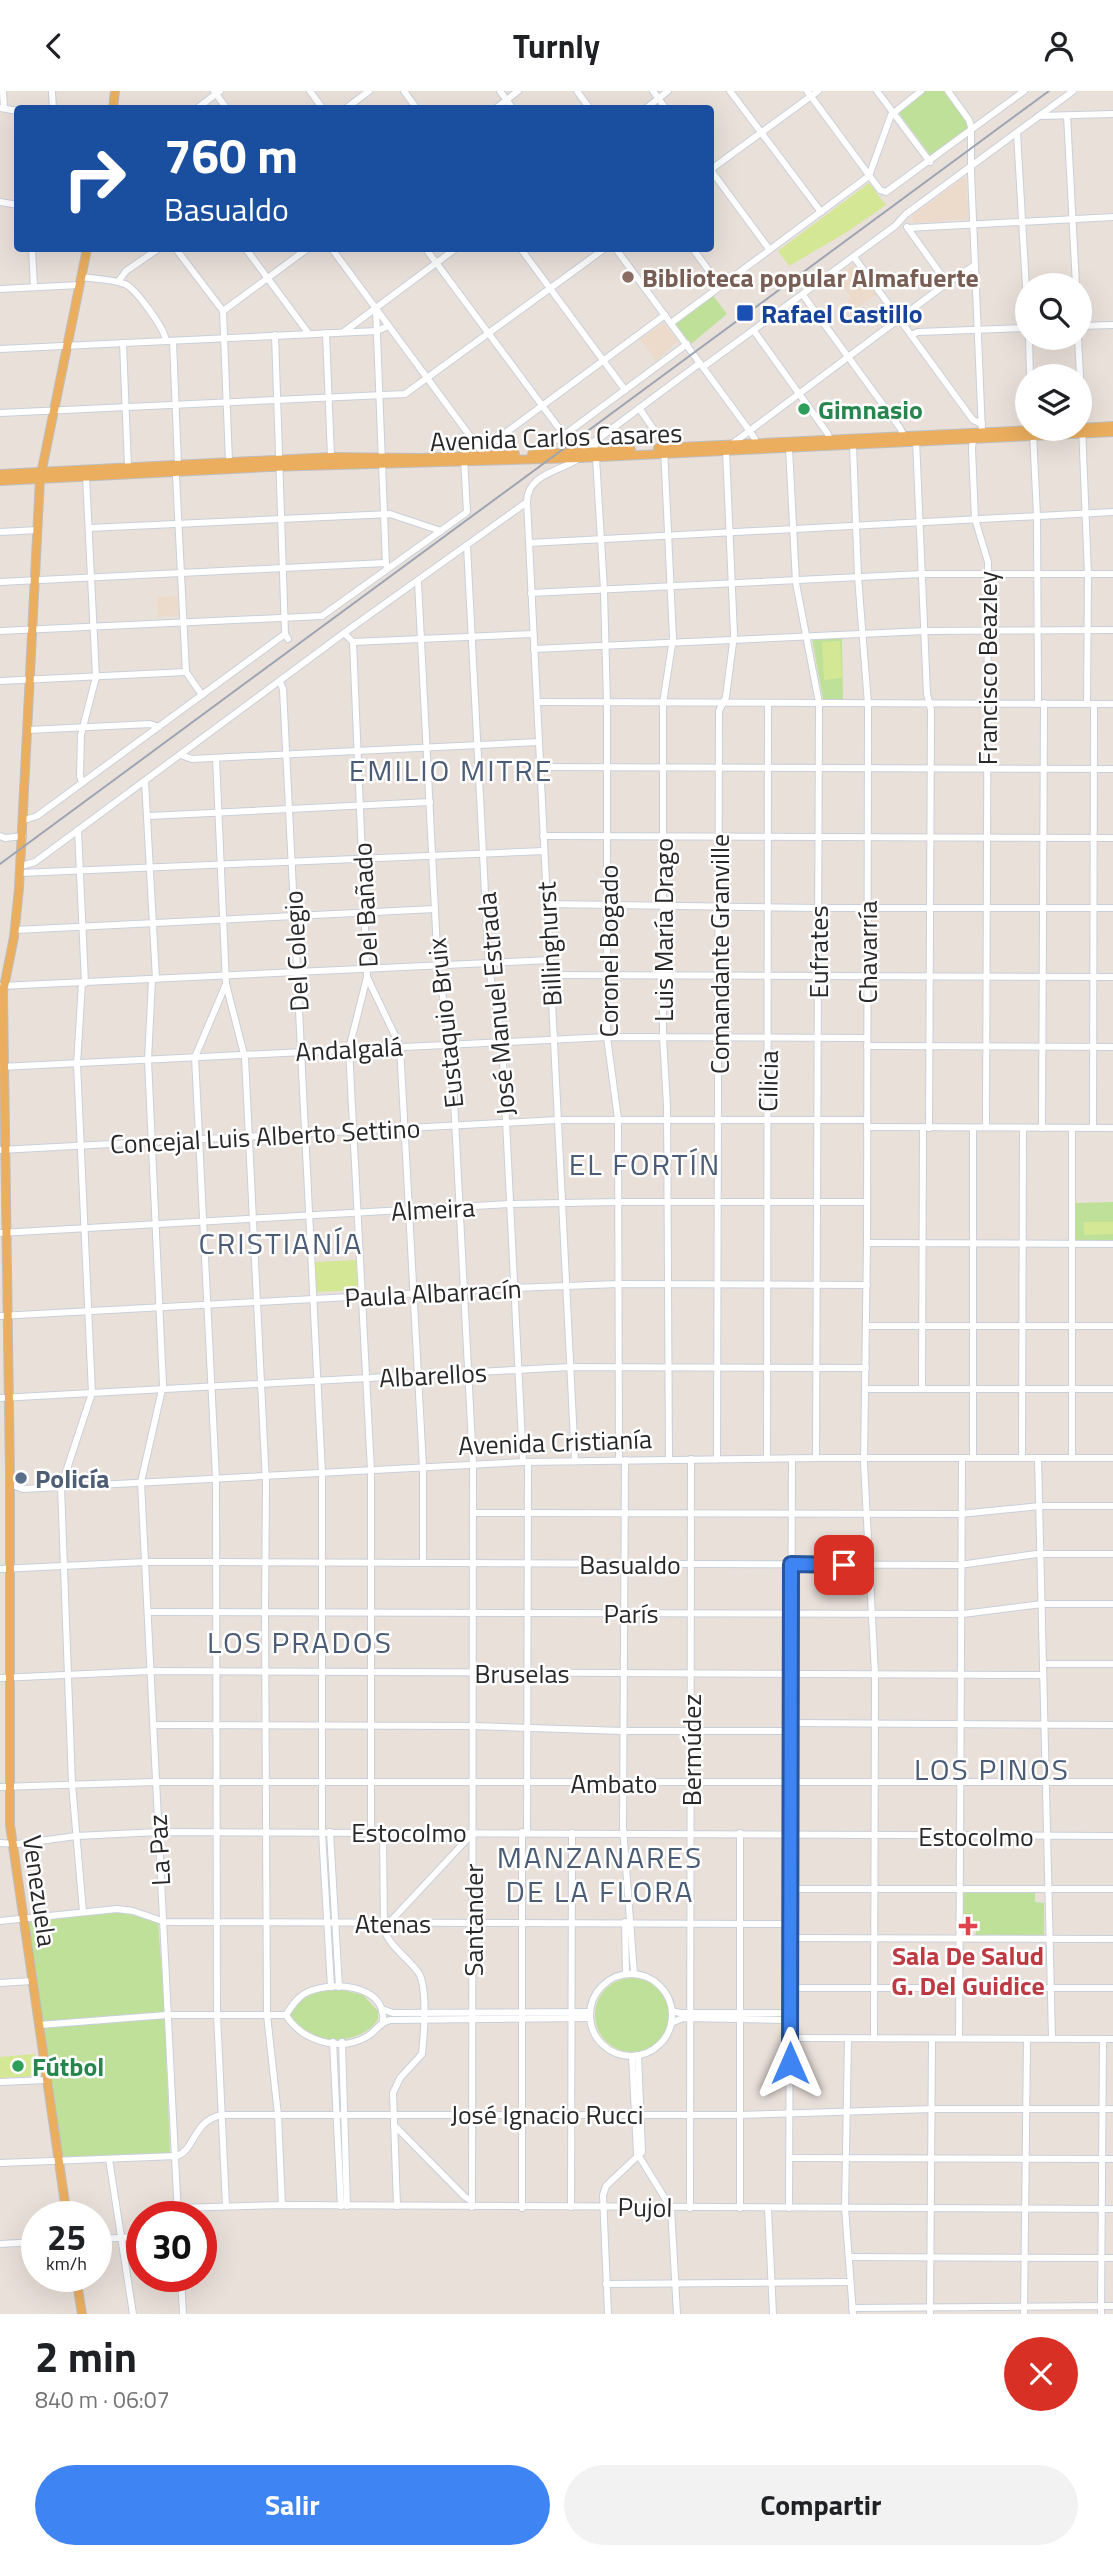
<!DOCTYPE html>
<html lang="es">
<meta charset="utf-8">
<style>
body{margin:0;font-family:"Titillium Web",sans-serif;background:#f2f2f2;color:#202124;height:100vh;display:flex;flex-direction:column;font-size:26px;white-space:nowrap}
*{box-sizing:border-box;margin:0}
p{font-size:23px;color:#757577}
.icon{flex:none;width:38px;height:38px;fill:none;stroke:currentColor;stroke-width:2;stroke-linecap:round;stroke-linejoin:round}
.map{position:relative;height:2223px;overflow:hidden}
.side{display:flex;flex-direction:column;background:#fff;flex:1}
.side>*{flex:none}
.top-card{position:absolute;left:14px;top:14px;width:700px;height:147px;border-radius:7px;box-shadow:0 7px 28px #0002;background:#1a4fa0;color:#fff;overflow:hidden}
.controls{position:absolute;left:1015px;top:182px;display:grid;gap:14px}
.controls a{display:grid;place-items:center;width:77px;height:77px;border-radius:50%;background:#fff;box-shadow:0 7px 28px #0002;font-size:35px}
.speed{position:absolute;left:21px;top:2110px;display:flex;gap:14px;font-size:35px;font-weight:700;text-align:center}
.speed>*{display:grid;place-content:center;width:91px;height:91px;border-radius:50%;background:#fff;box-shadow:0 7px 28px #0002;line-height:1}
.speed small{font-size:18px;font-weight:400}
.speed .limit{border:10px solid #d22;background:#fff;color:#111}
.pin{position:absolute;display:grid;place-items:center;width:60px;height:60px;color:#fff;margin:-30px;border-radius:14px;box-shadow:0 4px 10px #0006}
.me{position:absolute;width:77px;margin:-38px;rotate:0deg;stroke-linejoin:round;filter:drop-shadow(0 0 5px #0008)}
.turn{display:flex;align-items:center;gap:24px;height:147px;padding:0 35px;font-size:32px}
.turn .icon{width:91px;height:91px;stroke-width:2.5}
.turn b{display:block;font-size:49px;line-height:60px}
.round{display:grid;place-items:center;flex:none;width:74px;height:74px;border-radius:37px;background:#f2f2f2}
.head{display:flex;align-items:center;justify-content:space-between;height:119px;padding:0 35px}
h1{font-size:42px;font-weight:700;line-height:52px}
.action{display:flex;gap:14px;margin-top:auto;padding:14px 35px}
.action a{flex:1;height:80px;border-radius:42px;background:#3e84f3;color:#fff;font-size:28px;font-weight:700;line-height:80px;text-align:center}
.action a+a{background:#f2f2f2;color:#202124}
header{display:flex;justify-content:space-between;align-items:center;height:91px;padding:0 35px;background:#fff;font-size:32px;font-weight:700}
.map>svg:first-child{display:block}
.education{fill:#ecdaca}
.green{fill:#bfe098}
.pitch{fill:#d4e794}
.lines{fill:none;stroke-linecap:round;stroke-linejoin:round}
.minor-casing{stroke:#c9cfda;stroke-width:8}
.major-casing{stroke:#bebebe;stroke-width:10}
.minor{stroke:#fff;stroke-width:6}
.major{stroke:#ebae5e;stroke-width:8}
.rail{stroke:#9da5b2;stroke-width:2}
.route-casing{stroke:#28569e;stroke-width:18}
.route{stroke:#3e84f3;stroke-width:12}
.education-dot{fill:#8d6e63;stroke:#fff;stroke-width:2.5}
.transit-dot{fill:#1a4fb4;stroke:#fff;stroke-width:2.5}
.leisure-dot{fill:#2e9e5b;stroke:#fff;stroke-width:2.5}
.service-dot{fill:#5c6f8a;stroke:#fff;stroke-width:2.5}
.health-dot{fill:#e0444e;stroke:#fff;stroke-width:2.5}
.labels{text-anchor:middle;dominant-baseline:central;stroke-width:5;stroke-linejoin:round;paint-order:stroke}
.education-label{font-size:26px;font-weight:bold;fill:#785e54;stroke:#fff;text-anchor:start}
.transit-label{font-size:26px;font-weight:bold;fill:#164399;stroke:#fff;text-anchor:start}
.leisure-label{font-size:26px;font-weight:bold;fill:#27864d;stroke:#fff;text-anchor:start}
.street-label{font-size:26px;fill:#282828;stroke:#fff}
.service-label{font-size:26px;font-weight:bold;fill:#4e5e75;stroke:#fff;text-anchor:start}
.health-label{font-size:26px;font-weight:bold;fill:#be3a42;stroke:#fff}
.quarter-label{font-size:30px;letter-spacing:2px;fill:#4b5c77;stroke:#fff}
</style>
<header><svg class="icon" aria-label="back" viewBox="0 0 24 24"><path d="M15 5l-7 7 7 7"/></svg>Turnly<svg class="icon" aria-label="person" viewBox="0 0 24 24"><circle cx="12" cy="8" r="4"/><path d="M4 21q1-7 8-7t8 7"/></svg></header>
<div class="map">
<svg width="1113" height="2223" viewBox="0 0 1113 2223">
<rect width="100%" height="100%" fill="#eae0da"/>
<g class="education">
<polygon points="963,87 966,88 969,126 967,128 913,132 912,125"/>
<polygon points="852,174 855,174 876,203 854,219 847,210 851,206 836,186"/>
<polygon points="663,232 678,250 656,270 640,248"/>
<polygon points="177,505 178,524 158,526 157,506"/>
</g>
<g class="green">
<polygon points="925,0 945,0 967,31 968,37 931,65 898,21"/>
<polygon points="712,203 727,223 691,253 674,231"/>
<polygon points="842,547 843,608 823,608 812,548"/>
<polygon points="1113,1111 1113,1149 1076,1149 1076,1112"/>
<polygon points="961,1800 1035,1800 1035,1811 1044,1812 1044,1844 976,1845 976,1832 961,1832"/>
<polygon points="119,1820 133,1822 158,1832 165,1921 40,1931 27,1831"/>
<circle cx="632" cy="1924" r="37"/>
<path d="M339,1898L363,1904L378,1920V1928C367,1948 331,1954 311,1945C303,1941 296,1931 290,1926C295,1904 320,1899 339,1898Z"/>
<polygon points="162,1927 165,1930 170,2063 59,2066 41,1937"/>
</g>
<g class="pitch">
<polygon points="869,92 886,114 847,141 789,175 778,160"/>
<polygon points="840,550 842,587 824,589 822,551"/>
<polygon points="1113,1131 1113,1143 1084,1144 1084,1131"/>
<polygon points="357,1169 359,1199 317,1201 315,1171"/>
<polygon points="35,1963 37,1985 0,1987 0,1966"/>
</g>
<g class="lines">
<defs>
<g id="minor">
<polyline points="3,0 4,17"/>
<polyline points="52,0 53,18"/>
<polyline points="214,0 227,18"/>
<polyline points="310,0 323,18"/>
<polyline points="404,0 417,18"/>
<polyline points="500,0 513,18"/>
<polyline points="577,0 590,18"/>
<polyline points="653,0 666,18"/>
<polyline points="730,0 821,121"/>
<polyline points="807,0 880,99 886,101 1024,0"/>
<polyline points="877,0 930,71"/>
<polyline points="948,0 969,29 971,36 971,81 982,341 973,348 972,358 975,428 988,471 986,1036"/>
<polyline points="0,17 18,20"/>
<polyline points="196,18 220,0"/>
<polyline points="345,18 369,0"/>
<polyline points="495,18 518,0"/>
<polyline points="645,18 668,0"/>
<polyline points="1039,25 1113,23"/>
<polyline points="1067,25 1076,194"/>
<polyline points="1017,42 1027,214"/>
<polyline points="710,78 769,158"/>
<polyline points="710,79 818,0"/>
<polyline points="0,111 18,114"/>
<polyline points="907,136 947,192"/>
<polyline points="908,137 1113,126"/>
<polyline points="32,158 34,196"/>
<polyline points="176,158 223,220 229,371"/>
<polyline points="246,158 309,243"/>
<polyline points="332,158 481,360 482,369"/>
<polyline points="426,158 564,344"/>
<polyline points="521,158 625,299"/>
<polyline points="616,158 749,339 755,348 756,357"/>
<polyline points="693,158 720,195"/>
<polyline points="854,166 973,329 982,333"/>
<path d="M81,186C95,188 112,188 125,193C136,198 165,238 166,250"/>
<polyline points="118,191 126,180 158,158"/>
<polyline points="0,198 80,194"/>
<polyline points="803,204 900,337 905,347"/>
<polyline points="376,219 386,474"/>
<polyline points="223,220 307,158"/>
<polyline points="671,232 869,85 891,24 921,0"/>
<polyline points="1080,235 1113,234"/>
<polyline points="345,240 455,158"/>
<polyline points="754,240 828,343 830,350"/>
<polyline points="326,242 331,366"/>
<polyline points="275,244 285,543 288,548"/>
<polyline points="911,244 918,241 1027,237"/>
<polyline points="1029,247 1030,285"/>
<polyline points="1078,247 1080,285"/>
<polyline points="173,250 178,374 176,385 186,581 202,604"/>
<polyline points="123,252 128,376"/>
<polyline points="0,258 377,240 388,235"/>
<polyline points="703,276 895,135 906,123 1073,0"/>
<polyline points="1080,286 1088,483 1087,612"/>
<polyline points="639,317 661,349 664,357 673,547 663,612 663,946 667,1015 669,1369"/>
<polyline points="0,322 405,303 604,158"/>
<polyline points="1033,341 1037,425 1038,612"/>
<polyline points="916,349 927,603 931,619 929,1037"/>
<polyline points="595,350 604,499 607,612 607,946 618,1028 619,1369"/>
<polyline points="732,353 947,192 975,174"/>
<polyline points="853,354 858,486 868,613 867,1152 864,1372 875,1583 874,1947"/>
<polyline points="789,357 796,492 819,612 816,1367"/>
<polyline points="481,360 665,224"/>
<polyline points="582,360 700,272"/>
<polyline points="534,363 538,357 560,347 687,253"/>
<polyline points="89,437 390,423 441,440"/>
<polyline points="0,441 38,439"/>
<polyline points="529,452 1113,421"/>
<polyline points="467,455 489,878 502,950 523,1371"/>
<polyline points="0,491 385,472"/>
<polyline points="418,491 438,878 451,952 473,1373 472,2116"/>
<polyline points="531,502 922,483 1113,483"/>
<polyline points="0,540 322,525 467,421 464,367"/>
<polyline points="344,542 353,551 367,886 400,955 423,1376 423,1472"/>
<polyline points="353,551 533,543"/>
<polyline points="534,558 925,540 1113,539"/>
<polyline points="0,590 186,581"/>
<polyline points="280,591 283,598 322,1382 322,1741 331,1896"/>
<polyline points="537,611 1113,613"/>
<polyline points="28,639 150,633 159,636"/>
<polyline points="181,664 192,668 539,651"/>
<polyline points="216,667 226,893 245,967 266,1393 265,1521 267,1924 278,2024 282,2114"/>
<polyline points="540,676 1113,678"/>
<polyline points="145,690 156,888"/>
<polyline points="82,691 80,685 81,644 96,586 86,386"/>
<polyline points="149,725 430,711"/>
<polyline points="24,729 37,725 285,543"/>
<polyline points="78,739 85,892"/>
<polyline points="0,745 5,747 23,745"/>
<polyline points="543,745 1113,747"/>
<polyline points="21,775 35,771 344,542 527,411"/>
<polyline points="20,782 544,760"/>
<polyline points="548,813 818,817 1113,817"/>
<polyline points="15,839 435,818"/>
<polyline points="551,884 1113,886"/>
<polyline points="367,886 349,958 371,1380 371,1741"/>
<polyline points="152,889 148,969 163,1294 141,1391 178,2126"/>
<polyline points="82,892 77,973 92,1302 61,1396 72,1693 83,1821"/>
<polyline points="0,895 550,869"/>
<polyline points="867,955 1113,956"/>
<polyline points="0,976 607,946 867,947"/>
<polyline points="867,1036 1113,1037"/>
<polyline points="1042,1037 1044,612"/>
<polyline points="1093,1037 1094,613"/>
<polyline points="0,1059 557,1029 866,1029"/>
<polyline points="0,1142 510,1113 618,1111 866,1111"/>
<polyline points="867,1152 1113,1153"/>
<polyline points="0,1225 514,1197 618,1193 867,1194"/>
<polyline points="867,1235 1113,1235"/>
<polyline points="866,1298 1113,1298"/>
<polyline points="922,1298 923,1037"/>
<polyline points="0,1307 570,1276 866,1277"/>
<polyline points="767,1367 768,612"/>
<polyline points="973,1367 973,1037"/>
<polyline points="1022,1367 1023,1037"/>
<polyline points="1038,1367 1052,1947"/>
<polyline points="1072,1367 1072,1037"/>
<polyline points="717,1368 719,620 726,606 734,544 726,360"/>
<polyline points="625,1369 623,1736 634,1883"/>
<path d="M575,1370L527,411C527,383 559,381 578,368"/>
<polyline points="10,1393 23,1398 523,1371 816,1367 1113,1367"/>
<polyline points="475,1422 960,1423 1040,1415 1113,1415"/>
<polyline points="0,1478 145,1471 216,1471 960,1474 1036,1463 1113,1463"/>
<polyline points="148,1521 963,1523 1042,1513 1113,1513"/>
<polyline points="1043,1573 1113,1573"/>
<polyline points="0,1587 150,1580 1043,1584"/>
<polyline points="791,1632 1113,1634"/>
<polyline points="154,1634 474,1635 623,1640 790,1640"/>
<polyline points="0,1696 156,1691 1113,1691"/>
<polyline points="330,1741 339,1896"/>
<path d="M383,1741L384,1838C389,1855 407,1866 418,1881C428,1894 424,1945 422,1963L400,1987L393,2002L397,2115"/>
<polyline points="527,1741 528,1371"/>
<polyline points="0,1752 18,1753 76,1745 159,1741 1113,1745"/>
<polyline points="791,1798 1113,1798"/>
<polyline points="0,1830 117,1818 133,1820 165,1831 790,1833"/>
<polyline points="625,1831 626,1883"/>
<polyline points="389,1832 472,1743"/>
<polyline points="790,1847 1113,1848"/>
<circle cx="631" cy="1924" r="41"/>
<polyline points="0,1892 32,1890"/>
<polyline points="790,1897 1113,1897"/>
<polyline points="382,1918 393,1922 590,1921"/>
<polyline points="672,1920 680,1922 783,1922 790,1925"/>
<path d="M286,1924C302,1950 340,1962 368,1945C376,1940 380,1931 390,1929L590,1927"/>
<path d="M286,1924C291,1916 296,1908 304,1903C328,1889 387,1892 383,1931"/>
<polyline points="671,1932 683,1927 783,1929 790,1925"/>
<polyline points="39,1934 167,1924 286,1924"/>
<polyline points="791,1947 1113,1948"/>
<polyline points="959,1947 962,1367"/>
<polyline points="848,1948 845,2117 853,2223"/>
<polyline points="333,1951 341,2115"/>
<polyline points="342,1951 347,2115"/>
<polyline points="632,1965 637,2062 671,2117 677,2223"/>
<polyline points="0,1991 46,1989"/>
<polyline points="394,2034 465,2106 472,2110"/>
<polyline points="790,2067 1113,2068"/>
<polyline points="109,2068 133,2223"/>
<path d="M0,2072L177,2065C196,2058 192,2030 222,2024H739L932,2018H1113"/>
<polyline points="226,2115 217,1923 216,1387 195,966 226,893"/>
<polyline points="571,2116 572,1742"/>
<polyline points="177,2117 282,2114 1113,2118"/>
<polyline points="522,2117 522,1741"/>
<polyline points="690,2117 691,1368"/>
<polyline points="740,2117 740,1742"/>
<polyline points="789,2117 792,1367"/>
<polyline points="768,2118 773,2223"/>
<polyline points="96,2148 142,2146"/>
<polyline points="0,2153 37,2151"/>
<polyline points="849,2166 1113,2167"/>
<polyline points="181,2186 183,2223"/>
<polyline points="606,2193 850,2191"/>
<polyline points="852,2217 1113,2215"/>
<polyline points="608,2223 603,2104 606,2095 642,2061 638,1964"/>
<polyline points="930,2223 932,1948"/>
<polyline points="1024,2223 1027,1948"/>
<polyline points="1101,2223 1103,1948"/>
</g>
<g id="major">
<polyline points="113,18 115,0"/>
<polyline points="1080,337 1113,335"/>
<polyline points="658,357 1053,338"/>
<polyline points="532,363 631,359"/>
<polyline points="0,383 331,366 420,367 515,363"/>
<polyline points="0,390 268,376 579,367 1113,341"/>
<polyline points="67,2126 10,1734 10,1384 3,901 14,846 19,797 40,388 87,158"/>
<polyline points="76,2186 82,2223"/>
</g>
</defs>
<use href="#minor" class="minor-casing"/>
<use href="#major" class="major-casing"/>
<use href="#minor" class="minor"/>
<use href="#major" class="major"/>
<polyline class="rail" points="0,773 1049,0"/>
</g>
<g class="lines">
<defs>
<polyline id="route" points="790,1972 791,1473 844,1474"/>
</defs>
<use href="#route" class="route-casing"/>
<use href="#route" class="route"/>
</g>
<circle class="education-dot" cx="628" cy="186" r="7"/>
<rect class="transit-dot" x="736" y="213" width="18" height="18" rx="3.5"/>
<g class="leisure-dot">
<circle cx="804" cy="318" r="7"/>
<circle cx="18" cy="1975" r="7"/>
</g>
<circle class="service-dot" cx="21" cy="1387" r="7"/>
<path class="health-dot" d="M964.5 1824.5h7v7h7v7h-7v7h-7v-7h-7v-7h7z"/>
<g class="labels">
<g class="education-label">
<text x="642" y="186">Biblioteca popular Almafuerte</text>
</g>
<g class="transit-label">
<text x="761" y="222">Rafael Castillo</text>
</g>
<g class="leisure-label">
<text x="818" y="318">Gimnasio</text>
<text x="32" y="1975">Fútbol</text>
</g>
<g class="street-label">
<text transform="translate(556 346) rotate(-2)">Avenida Carlos Casares</text>
<text transform="translate(987 577) rotate(-90)">Francisco Beazley</text>
<text transform="translate(365 814) rotate(-93)">Del Bañado</text>
<text transform="translate(663 839) rotate(-90)">Luis María Drago</text>
<text transform="translate(549 853) rotate(-93)">Billinghurst</text>
<text transform="translate(296 860) rotate(-93)">Del Colegio</text>
<text transform="translate(608 860) rotate(-90)">Coronel Bogado</text>
<text transform="translate(818 861) rotate(-90)">Eufrates</text>
<text transform="translate(867 861) rotate(-90)">Chavarría</text>
<text transform="translate(719 863) rotate(-90)">Comandante Granville</text>
<text transform="translate(496 913) rotate(-95)">José Manuel Estrada</text>
<text transform="translate(445 932) rotate(-96)">Eustaquio Bruix</text>
<text transform="translate(349 958) rotate(-3)">Andalgalá</text>
<text transform="translate(768 990) rotate(-89)">Cilicia</text>
<text transform="translate(265 1045) rotate(-3)">Concejal Luis Alberto Settino</text>
<text transform="translate(433 1118) rotate(-3)">Almeira</text>
<text transform="translate(433 1202) rotate(-3)">Paula Albarracín</text>
<text transform="translate(433 1284) rotate(-3)">Albarellos</text>
<text transform="translate(555 1351) rotate(-2)">Avenida Cristianía</text>
<text x="630" y="1473">Basualdo</text>
<text x="631" y="1522">París</text>
<text x="522" y="1582">Bruselas</text>
<text transform="translate(691 1659) rotate(-90)">Bermúdez</text>
<text x="614" y="1692">Ambato</text>
<text x="409" y="1741">Estocolmo</text>
<text x="976" y="1745">Estocolmo</text>
<text transform="translate(159 1759) rotate(-93)">La Paz</text>
<text transform="translate(40 1800) rotate(82)">Venezuela</text>
<text transform="translate(473 1829) rotate(-90)">Santander</text>
<text x="393" y="1832">Atenas</text>
<text x="547" y="2023">José Ignacio Rucci</text>
<text transform="translate(645 2116) rotate(1)">Pujol</text>
</g>
<g class="service-label">
<text x="35" y="1387">Policía</text>
</g>
<g class="health-label">
<text x="968" y="1864">Sala De Salud<tspan x="968" dy="30">G. Del Guidice</tspan></text>
</g>
<g class="quarter-label">
<text x="451" y="679">EMILIO MITRE</text>
<text x="645" y="1073">EL FORTÍN</text>
<text x="281" y="1152">CRISTIANÍA</text>
<text x="300" y="1551">LOS PRADOS</text>
<text x="992" y="1678">LOS PINOS</text>
<text x="600" y="1766">MANZANARES<tspan x="600" dy="34">DE LA FLORA</tspan></text>
</g>
</g>
</svg>
<div class="controls">
<a><svg class="icon" aria-label="search" viewBox="0 0 24 24"><circle cx="10" cy="10" r="6"/><path d="M15 15l6 6"/></svg></a>
<a><svg class="icon" aria-label="layers" viewBox="0 0 24 24"><path d="M12 4l9 5-9 5-9-5zM3 14l9 5 9-5"/></svg></a>
</div>
<div class="speed"><div>25<small>km/h</small></div><div class="limit">30</div></div>
<div class="pin" style="left:844px;top:1474px;background:#d93025"><svg class="icon" aria-label="arrive" viewBox="0 0 24 24"><path d="M6 21V4h12l-3 4 3 4H6"/></svg></div>
<svg class="me" style="left:790px;top:1972px" viewBox="-20 -20 40 40"><path d="M0-17L14 15 0 8-14 15z" fill="#3e84f3" stroke="#fff" stroke-width="4"/></svg>
<div class="top-card">
<div class="turn"><svg class="icon" aria-label="right" viewBox="0 0 24 24"><path d="M7 20v-9h11M14 6l5 5-5 5"/></svg><div><b>760 m</b>Basualdo</div></div>
</div>
</div>
<section class="side">
<div class="head"><div><h1>2 min</h1><p>840 m · 06:07</p></div><a class="round" style="background:#d93025;color:#fff"><svg class="icon" aria-label="close" viewBox="0 0 24 24"><path d="M6 6l12 12M18 6L6 18"/></svg></a></div>
<div class="action"><a>Salir</a><a>Compartir</a></div>
</section>
